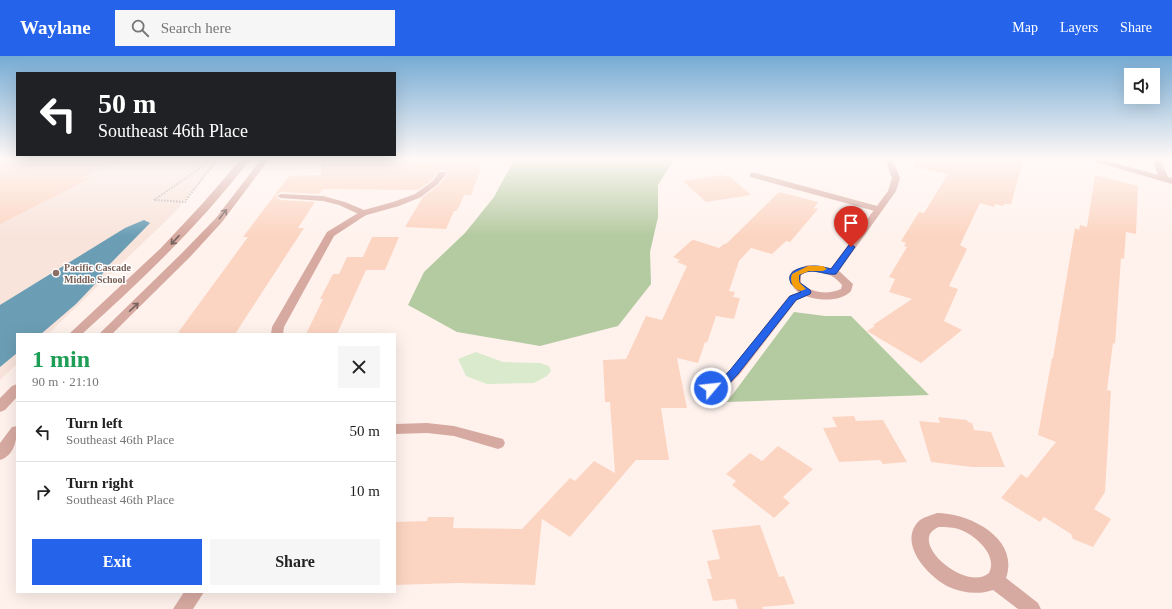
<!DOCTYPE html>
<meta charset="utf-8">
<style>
body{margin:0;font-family:"Times New Roman",serif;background:#f6f6f6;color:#222;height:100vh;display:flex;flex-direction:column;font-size:15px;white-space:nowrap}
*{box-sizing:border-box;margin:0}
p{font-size:13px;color:#767676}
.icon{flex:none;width:22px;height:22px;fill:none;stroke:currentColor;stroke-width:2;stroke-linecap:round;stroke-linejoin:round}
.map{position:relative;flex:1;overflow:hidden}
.sheet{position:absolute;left:16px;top:277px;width:380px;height:260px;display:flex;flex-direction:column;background:#fff;border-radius:0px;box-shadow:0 4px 16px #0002}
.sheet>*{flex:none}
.hud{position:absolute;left:16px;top:16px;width:380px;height:84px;border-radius:0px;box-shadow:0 4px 16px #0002;background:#202124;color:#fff;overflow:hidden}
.controls{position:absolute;left:1124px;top:12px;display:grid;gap:8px}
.controls a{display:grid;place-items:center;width:36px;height:36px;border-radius:0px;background:#fff;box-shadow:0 4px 16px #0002;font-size:20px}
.pin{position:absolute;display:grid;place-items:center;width:34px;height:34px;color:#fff;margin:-41px -17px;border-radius:50% 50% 50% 0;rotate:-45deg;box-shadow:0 0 4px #0007}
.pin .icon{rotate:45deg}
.me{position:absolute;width:44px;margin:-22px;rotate:62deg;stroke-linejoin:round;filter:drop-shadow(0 0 3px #0008)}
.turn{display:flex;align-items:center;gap:14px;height:84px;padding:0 16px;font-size:18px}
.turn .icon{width:52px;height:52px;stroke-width:2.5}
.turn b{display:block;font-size:28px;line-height:34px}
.round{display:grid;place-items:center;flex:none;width:42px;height:42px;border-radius:0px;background:#f6f6f6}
.head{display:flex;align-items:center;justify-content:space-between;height:68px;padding:0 16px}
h1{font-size:24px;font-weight:700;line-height:30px;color:#1e9e55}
.primary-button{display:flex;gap:8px;margin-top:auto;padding:8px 16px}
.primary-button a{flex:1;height:46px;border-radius:0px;background:#2563eb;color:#fff;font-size:16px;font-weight:700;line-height:46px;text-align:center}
.primary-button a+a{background:#f6f6f6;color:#222}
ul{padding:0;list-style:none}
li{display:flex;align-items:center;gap:12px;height:60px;padding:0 16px;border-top:1px solid #e0e0e0}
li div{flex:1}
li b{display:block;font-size:15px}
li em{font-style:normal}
header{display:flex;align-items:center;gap:24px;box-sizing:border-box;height:56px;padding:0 20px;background:#2563eb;color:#fff}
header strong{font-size:19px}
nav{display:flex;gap:22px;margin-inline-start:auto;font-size:14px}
.search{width:280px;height:36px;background:#f6f6f6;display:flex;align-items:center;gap:10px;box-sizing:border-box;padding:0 14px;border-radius:0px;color:#767676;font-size:15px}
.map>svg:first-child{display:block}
.built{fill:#f8e4db}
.green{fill:#daeacc}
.forest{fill:#b4caa0}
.water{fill:#6b9eb5}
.building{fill:#fcd5c2}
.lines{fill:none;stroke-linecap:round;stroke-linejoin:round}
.path{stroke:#bdb3af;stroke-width:2;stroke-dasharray:1.5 1.5;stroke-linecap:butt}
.service{fill:#d7aaa1;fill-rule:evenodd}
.minor{fill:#d7aaa1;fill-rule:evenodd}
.tertiary{fill:#d7aaa1;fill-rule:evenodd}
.oneway{stroke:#796460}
.route{fill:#2563eb;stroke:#184099}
.slow{fill:#f59e0b}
.education-dot{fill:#8d6e63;stroke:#fff;stroke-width:1.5}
.labels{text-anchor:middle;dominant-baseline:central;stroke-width:3;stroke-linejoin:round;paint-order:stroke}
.education-label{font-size:10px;font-weight:bold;fill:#785e54;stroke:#fff;text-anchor:start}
</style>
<header>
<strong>Waylane</strong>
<div class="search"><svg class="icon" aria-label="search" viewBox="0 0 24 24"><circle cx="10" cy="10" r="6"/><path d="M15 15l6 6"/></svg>Search here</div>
<nav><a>Map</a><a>Layers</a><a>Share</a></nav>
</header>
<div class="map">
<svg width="1172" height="553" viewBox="0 0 1172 553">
<rect width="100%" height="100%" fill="#fff2ed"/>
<polygon class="built" points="0,102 221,102 175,156 48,278 17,278 17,308 0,324"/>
<polygon class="green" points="476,296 503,306 540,307 549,310 551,315 547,320 534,327 487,328 466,320 458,303"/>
<g class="forest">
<polygon points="515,102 675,102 658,129 658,161 650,196 651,228 618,270 540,290 457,276 408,249 424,216 465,177 494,141"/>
<polygon points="794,256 825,260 851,260 929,339 727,346"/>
</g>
<polygon class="water" points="144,164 150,167 108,210 96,227 76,248 41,278 17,278 17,297 0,311 0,249 125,172"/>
<g class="building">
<polygon points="0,102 122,102 85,121 91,122 0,168"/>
<polygon points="321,102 420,102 419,105 424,108 428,108 430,102 482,102 478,113 481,113 471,139 464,139 459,151 456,155 454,155 446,173 405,171 423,141 439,129 447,119 445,114 438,115 432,124 418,134 323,133 319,138 281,136 276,139 276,141 281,144 315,146 298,172 304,172 235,278 177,278 248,181 243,181 289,120 321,119"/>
<polygon points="915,102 1024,102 1011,148 1004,148 1003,150 995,148 994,151 980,147 960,189 967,193 949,230 958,233 944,265 962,274 921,307 867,275 875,270 873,269 912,243 889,236 895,223 889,221 907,191 904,190 906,187 901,185 919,156 924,157 948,118 914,111"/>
<polygon points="721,119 730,121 751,139 706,146 683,125"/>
<polygon points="1095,119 1138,130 1136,178 1126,176 1124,203 1121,202 1115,288 1113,287 1107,334 1111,335 1105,436 1094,453 1111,463 1093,491 1073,483 1071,478 1044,461 1040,466 1001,442 1021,418 1027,422 1056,386 1038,379 1052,302 1053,302 1075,172 1079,174 1080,169 1087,171"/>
<polygon points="779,136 818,146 814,152 818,153 790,186 786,185 772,198 751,192 739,205 729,235 735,236 733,241 740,242 734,263 716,260 707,287 705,286 698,307 677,302 687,352 661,352 669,404 636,404 570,481 542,463 535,529 457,527 395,529 395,466 427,465 428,461 454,461 453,472 522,473 570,422 575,425 594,405 615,417 610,346 605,346 603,304 626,303 646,260 662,264 687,210 677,206 680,204 673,201 691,185 694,184 719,192 724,188 726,188"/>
<polygon points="372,181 399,181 385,214 366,214 337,278 306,278 323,243 320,243 333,218 339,218 347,201 363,201"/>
<polygon points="854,360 856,365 883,364 907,406 883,408 880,404 839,406 823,372 837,371 832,361"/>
<polygon points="938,361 967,364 968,366 972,367 974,374 991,376 1005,411 972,411 931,406 919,365 940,367"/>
<polygon points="778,390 813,413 783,441 790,447 774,462 732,429 736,425 726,418 750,397 762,405"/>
<polygon points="760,469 779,521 784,520 795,548 762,551 763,553 738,553 735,543 713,545 707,523 712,523 707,505 720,503 712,474"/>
</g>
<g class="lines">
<g class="path">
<polyline points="154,144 196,115 210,102"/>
<polyline points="155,144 186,146"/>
<polyline points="186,144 218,102"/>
</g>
<g class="service">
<polygon points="422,102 429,102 427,107 424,107 420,105"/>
<polygon points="439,116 445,116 446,118 438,128 421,141 399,150 363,160 339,149 323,145 281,142 277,140 281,138 323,140 345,146 364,154 393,146 415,138 433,125"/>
<polygon points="750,117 756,117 881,151 882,153 881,155 875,155 750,121"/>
<polygon points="807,233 812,236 811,238 797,244 739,319 726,332 711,336 707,335 705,332 707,329 718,326 731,313 789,240"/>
</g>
<g class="minor">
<path d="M884,102H892L900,122L896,135L839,215L853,228L851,235C841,247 812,245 799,237C796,235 793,230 790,227L791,217L792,215L808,209L831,212L888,135L892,122ZM809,215C823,215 833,218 842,229L841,233C828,239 811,237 801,227V219Z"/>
<polygon points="1082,102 1096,102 1158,119 1154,108 1156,102 1164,102 1162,108 1168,121 1172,122 1172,128"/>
<polygon points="363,154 366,155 368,157 366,159 334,180 284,271 283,278 271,278 272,271 327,176"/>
<polygon points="427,367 454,370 503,383 505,387 503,391 498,393 454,380 427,377 395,378 395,368"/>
<path d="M937,457C969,457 1020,482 1006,522L1038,547L1041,553H1018L993,534C978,539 963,537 949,531C928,521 896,486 920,464C924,461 932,459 937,457ZM939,471C946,471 954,471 961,474C976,480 998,499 989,517C965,537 905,484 939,471Z"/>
<polygon points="184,536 204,536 193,553 173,553"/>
</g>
<g class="tertiary">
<path d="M242,102H251C202,167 142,224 82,278H69L161,192L203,147Z"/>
<polygon points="262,102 270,102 222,166 190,201 112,278 99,278 182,197 216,162"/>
<polygon points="17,328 17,341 5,354 0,356 0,342 12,330"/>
<path d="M17,370C17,383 15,399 0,404V387L12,371Z"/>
</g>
</g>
<defs><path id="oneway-shaft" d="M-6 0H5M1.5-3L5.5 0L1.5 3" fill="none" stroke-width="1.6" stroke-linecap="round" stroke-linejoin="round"/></defs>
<g class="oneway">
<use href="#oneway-shaft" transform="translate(223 158) rotate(-52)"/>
<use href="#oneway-shaft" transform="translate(175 184) rotate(133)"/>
<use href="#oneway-shaft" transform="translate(134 251) rotate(-43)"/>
</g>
<linearGradient id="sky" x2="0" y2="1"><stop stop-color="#76abd4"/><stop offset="0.57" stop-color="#fff9f7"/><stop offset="1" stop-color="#fff9f7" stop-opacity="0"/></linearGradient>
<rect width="1172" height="180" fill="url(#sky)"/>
<path class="route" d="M851,188L855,191L836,218C824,220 812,210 800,219L799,226L810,234L811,236L810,238L796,244L738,318L725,332L711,336L707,335L706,332L707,330L718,327L731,313L790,240L801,236C798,233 793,230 791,227C784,213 807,210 816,210C821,210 827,212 831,213L849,189Z"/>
<path class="slow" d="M808,210H823L827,213L823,215H809L799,219V226L806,233L801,235C793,233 789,225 792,218Z"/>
<circle class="education-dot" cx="56" cy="217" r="4"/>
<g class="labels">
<g class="education-label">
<text x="64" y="211">Pacific Cascade<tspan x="64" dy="12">Middle School</tspan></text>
</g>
</g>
</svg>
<div class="controls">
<a><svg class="icon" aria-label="sound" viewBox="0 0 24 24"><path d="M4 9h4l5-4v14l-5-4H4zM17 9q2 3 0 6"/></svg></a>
</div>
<div class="pin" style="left:851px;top:191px;background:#d93025"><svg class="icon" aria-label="arrive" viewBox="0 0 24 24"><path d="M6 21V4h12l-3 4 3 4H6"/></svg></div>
<svg class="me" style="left:711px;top:332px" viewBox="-20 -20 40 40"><circle r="17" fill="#2563eb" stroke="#fff" stroke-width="3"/><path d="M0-11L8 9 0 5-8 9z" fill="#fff"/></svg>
<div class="hud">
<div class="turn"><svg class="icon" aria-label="left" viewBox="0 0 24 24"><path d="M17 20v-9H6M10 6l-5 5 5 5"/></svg><div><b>50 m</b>Southeast 46th Place</div></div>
</div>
<section class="sheet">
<div class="head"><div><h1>1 min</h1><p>90 m · 21:10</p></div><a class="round"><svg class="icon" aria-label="close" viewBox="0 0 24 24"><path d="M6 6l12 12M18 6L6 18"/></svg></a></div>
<ul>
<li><svg class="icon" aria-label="left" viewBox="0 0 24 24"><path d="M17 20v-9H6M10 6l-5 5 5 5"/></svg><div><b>Turn left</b><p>Southeast 46th Place</p></div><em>50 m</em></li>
<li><svg class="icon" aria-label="right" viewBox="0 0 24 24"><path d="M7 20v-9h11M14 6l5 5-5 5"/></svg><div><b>Turn right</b><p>Southeast 46th Place</p></div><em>10 m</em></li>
</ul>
<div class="primary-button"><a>Exit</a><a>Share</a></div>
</section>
</div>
